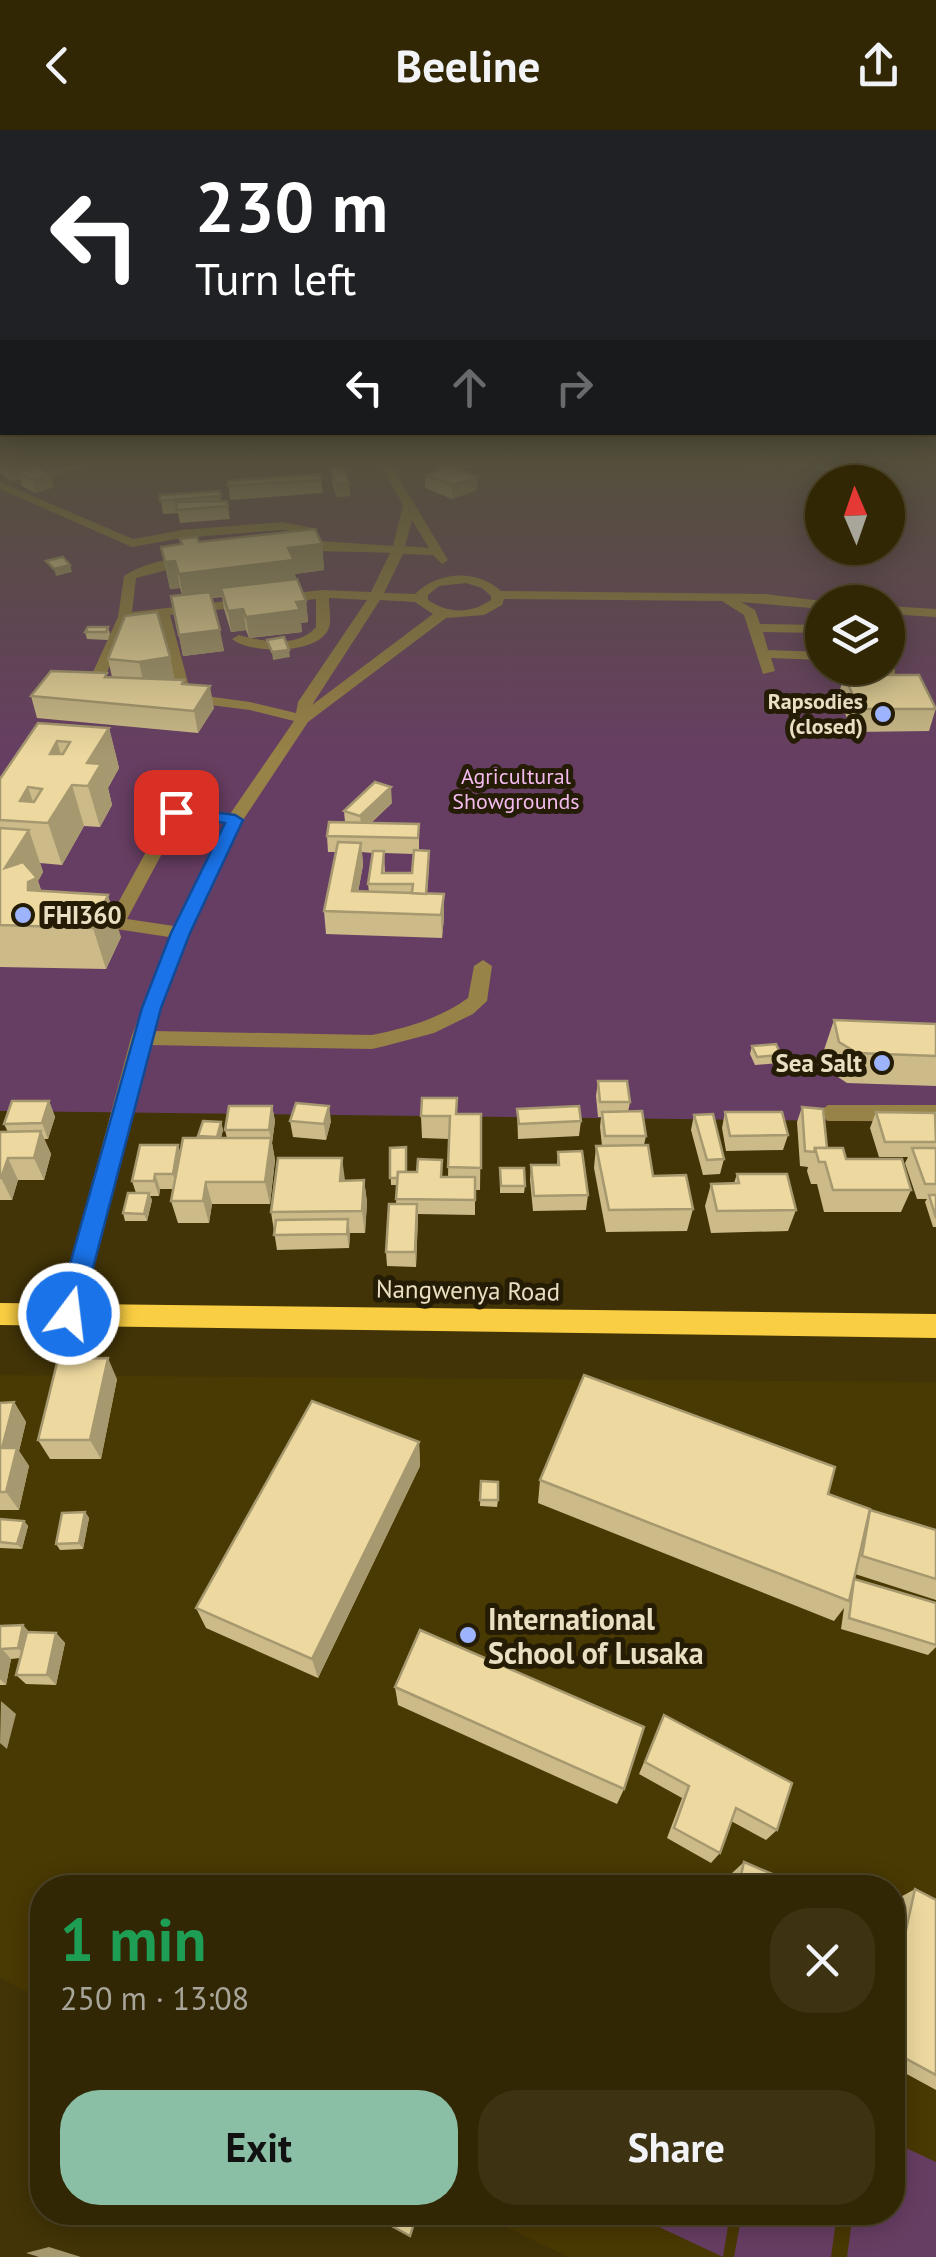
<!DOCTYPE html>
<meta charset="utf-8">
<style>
body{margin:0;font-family:"PT Sans",sans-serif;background:#3d3313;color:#f1f3f6;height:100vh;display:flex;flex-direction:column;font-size:38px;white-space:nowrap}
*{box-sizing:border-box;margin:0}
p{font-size:32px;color:#a8a59a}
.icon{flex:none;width:55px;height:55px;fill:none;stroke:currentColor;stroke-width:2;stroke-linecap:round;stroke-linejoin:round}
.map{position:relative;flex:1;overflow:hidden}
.panel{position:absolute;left:30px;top:1745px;width:875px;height:350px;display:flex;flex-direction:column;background:#322705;border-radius:40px;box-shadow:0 5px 25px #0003,0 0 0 2px #4d4427}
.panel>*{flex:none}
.guide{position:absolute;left:0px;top:0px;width:938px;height:305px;box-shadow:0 5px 25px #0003,0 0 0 2px #4d4427;background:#202124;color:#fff;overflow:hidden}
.needle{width:65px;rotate:358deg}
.controls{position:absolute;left:805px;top:335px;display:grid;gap:20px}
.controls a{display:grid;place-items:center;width:100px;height:100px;border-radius:50%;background:#322705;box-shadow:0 5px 25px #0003,0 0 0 2px #4d4427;font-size:50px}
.pin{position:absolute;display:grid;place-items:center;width:85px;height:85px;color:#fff;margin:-42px;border-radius:20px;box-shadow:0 5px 15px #0006}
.me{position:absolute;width:110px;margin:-55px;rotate:15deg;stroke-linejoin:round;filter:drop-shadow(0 0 8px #0008)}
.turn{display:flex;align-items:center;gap:35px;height:210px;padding:0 30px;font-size:45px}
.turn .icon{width:130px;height:130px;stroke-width:2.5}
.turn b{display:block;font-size:70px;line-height:85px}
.lanes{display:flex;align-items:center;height:95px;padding:0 30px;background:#0003;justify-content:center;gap:50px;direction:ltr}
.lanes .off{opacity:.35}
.round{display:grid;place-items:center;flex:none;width:105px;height:105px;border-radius:40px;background:#3d3313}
.overview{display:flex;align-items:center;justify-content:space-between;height:170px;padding:0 30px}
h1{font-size:60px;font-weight:700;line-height:75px;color:#1e9e55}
.cta{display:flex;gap:20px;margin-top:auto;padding:20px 30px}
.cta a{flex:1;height:115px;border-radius:40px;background:#8abfa5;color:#111;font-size:40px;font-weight:700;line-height:115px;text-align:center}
.cta a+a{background:#3d3313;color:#f1f3f6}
header{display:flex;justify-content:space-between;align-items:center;height:130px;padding:0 30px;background:#322705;font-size:45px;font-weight:700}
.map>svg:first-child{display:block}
.built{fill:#493902}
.green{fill:#673e63;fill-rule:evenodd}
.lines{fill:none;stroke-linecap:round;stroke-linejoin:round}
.minor{fill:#978247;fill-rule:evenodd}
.major{fill:#face42;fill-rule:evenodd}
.wall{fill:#ccbb89;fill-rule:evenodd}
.shaded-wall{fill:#a6986f}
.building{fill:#edd99f;stroke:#a6986f;stroke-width:2.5;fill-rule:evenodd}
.route{fill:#1a73e8;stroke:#114b97;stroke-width:2.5}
.poi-dot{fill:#9db4fd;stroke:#241c05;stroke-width:4}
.labels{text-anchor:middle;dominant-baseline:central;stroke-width:10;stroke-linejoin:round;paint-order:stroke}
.far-poi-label{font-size:22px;font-weight:bold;fill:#e9dfc3;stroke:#241c05;text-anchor:end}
.far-park-label{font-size:22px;fill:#f5bbee;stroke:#241c05}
.poi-label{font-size:25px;font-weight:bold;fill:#e9dfc3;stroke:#241c05;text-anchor:start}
.street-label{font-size:25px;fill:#e9dfc3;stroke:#241c05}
.near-poi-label{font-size:30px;font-weight:bold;fill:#e9dfc3;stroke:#241c05;text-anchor:start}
</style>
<header><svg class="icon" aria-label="back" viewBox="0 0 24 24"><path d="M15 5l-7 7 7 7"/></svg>Beeline<svg class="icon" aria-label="share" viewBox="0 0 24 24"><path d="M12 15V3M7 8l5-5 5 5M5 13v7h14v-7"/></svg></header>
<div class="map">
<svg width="936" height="2127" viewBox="0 0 936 2127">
<rect width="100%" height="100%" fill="#423407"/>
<polygon class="built" points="0,1245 936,1252 936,2127 568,2127 478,2083 892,2082 892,1758 42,1758 42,1869 0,1848"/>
<g class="green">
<path d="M0,330H936V995L934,992L0,981ZM822,352H888V418H822ZM822,472H888V538H822Z"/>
<polygon points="893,2012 936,2032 936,2127 847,2127 853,2083 892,2082"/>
<polygon points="659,2083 730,2083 723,2127 657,2096"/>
<polygon points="742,2083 837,2083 831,2127 734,2127"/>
</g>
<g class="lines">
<g class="minor">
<polygon points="88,330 104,330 25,355 15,353"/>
<path d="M378,330H388L448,430L442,434L433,425L403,424L384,463L415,464C438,441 477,439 501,461L765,464L822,471L827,472H822V479L741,472L755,480L760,494L822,495V503L763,502L768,520L822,522V530L771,528L775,541L763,544L744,485L722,471L504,469L502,475L484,485L446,488L308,592L243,690L189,803L153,901L372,905C406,898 439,889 468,868L474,836L483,830L492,836L487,871L473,884L434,903L385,916L372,919L149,915L81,1184L78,1191L69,1194L60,1191L57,1184L131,908L169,807L116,799L107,793L170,678L230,684L294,591L250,580L179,571L157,487L130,490L103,551L117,558V564C108,566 94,560 88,553L118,487L124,446C141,434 180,423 199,432L136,448L132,482L322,460L371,462L390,423C373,422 296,422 288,418L321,411L393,416L403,375ZM412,390L429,418L405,416ZM466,453L482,458L491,466V470C470,484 449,484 428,470V465L439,456ZM329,468L367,470L298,572L296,583L250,572L191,564L170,485L316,469V497C299,518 262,512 239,505L232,509C251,524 315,525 328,500C332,492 329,478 329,468ZM380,470L415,472L433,484L312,575ZM181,688L225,694L174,796L127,789Z"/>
<polygon points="0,352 133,409 182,400 282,392 318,399 312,403 282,400 182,408 132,417 0,359"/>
<polygon points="888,476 936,479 936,487 888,484"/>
<polygon points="888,527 895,531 895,554 888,558 881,554 881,538 888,538"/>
<polygon points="828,975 936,975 936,991 828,991 817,983"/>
</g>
<polygon class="major" points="0,1173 936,1184 936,1208 0,1195"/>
</g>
<g class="wall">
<polygon points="0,330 40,339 50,344 54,357 35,363 22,356 21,349 11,351 0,342"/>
<polygon points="237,330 260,330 259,334 238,334"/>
<polygon points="425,330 472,330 472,336 458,339 477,360 452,369 425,358 425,345 443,339"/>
<polygon points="745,330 777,330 776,336 748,337"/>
<polygon points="779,330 810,330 808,337 784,337"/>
<polygon points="814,330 831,330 833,333 832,340 818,340"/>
<polygon points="331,338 350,366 337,367 332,352"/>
<polygon points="321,350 323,363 230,370 228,351"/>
<polygon points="220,361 221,371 227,371 230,389 180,393 178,383 163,384 160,365"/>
<polygon points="199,412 322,414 324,440 295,444 296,449 306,471 308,492 301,493 302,502 249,508 246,500 231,502 224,479 222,467 212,468 224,521 183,526 171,466 182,465 180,458 170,459 161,417"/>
<polygon points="108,497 110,504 108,510 87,509 85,502"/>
<polygon points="170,527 174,548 168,549 185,554 214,578 198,603 37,588 31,566 112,547 108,529"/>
<polygon points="844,545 936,578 929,601 853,602 838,567"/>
<polygon points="38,593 109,598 119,638 108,658 112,675 100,697 84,696 62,735 40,733 43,742 38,751 41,760 121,807 106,839 0,837 0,649"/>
<path d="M392,673L371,693L419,694V720L429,736L427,764H444V787L442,808L326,804L324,781L336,722H328L327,706L345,692L344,681ZM362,722L372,723L368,754L369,762H358L363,735ZM384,723L414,724L412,743H385Z"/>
<polygon points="834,890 936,894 936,956 847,953 829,941 824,920"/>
<polygon points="752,916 781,925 779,933 755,935 750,924"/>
<polygon points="598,951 630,972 628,982 646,1006 644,1015 653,1046 693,1079 687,1101 606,1102 594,1038 596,1016 602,1016 600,997 601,987 598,987 596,966"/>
<polygon points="49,971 55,987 48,1009 44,1009 51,1024 44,1050 18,1050 12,1070 0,1070 0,1002 8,1002 4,994"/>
<polygon points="272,976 275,991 272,1013 275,1030 270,1074 212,1074 209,1093 178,1093 171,1071 173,1059 160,1059 159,1066 150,1066 152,1070 147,1091 125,1091 123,1083 136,1063 132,1051 180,1022 199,1008 198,1006 221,992 223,1000 221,1008 227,1008 225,1000"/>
<polygon points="802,977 827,1018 911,1060 901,1082 824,1082 817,1054 811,1054 807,1041 808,1037 800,1036 797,992"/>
<polygon points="517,979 581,991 579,1006 518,1009"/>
<polygon points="725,982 788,1005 783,1020 726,1021 722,998"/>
<polygon points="876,982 936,986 936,1097 933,1097 925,1072 927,1069 917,1069 905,1033 908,1027 879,1027 870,998"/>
<polygon points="457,984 481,984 480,1060 475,1060 475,1085 418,1084 416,1137 387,1136 386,1122 396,1074 397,1055 391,1055 390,1018 406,1042 448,1047 449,1009 422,1008 421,986"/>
<polygon points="694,985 724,1029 720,1044 703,1045 691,1000"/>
<polygon points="290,991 331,991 326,1010 293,1007"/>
<polygon points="558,1022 588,1065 586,1080 533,1081 530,1050 531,1035 557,1035"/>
<polygon points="500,1038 525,1056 524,1063 500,1063"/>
<polygon points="737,1044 796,1080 788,1101 711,1103 705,1076 711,1054 734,1053"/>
<polygon points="364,1050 367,1072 365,1103 350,1103 349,1118 277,1120 271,1082 344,1051"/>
<polygon points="117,1249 101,1329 50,1329 38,1310"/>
<polygon points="14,1272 26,1292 19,1321 29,1336 19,1380 0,1380 0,1273"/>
<polygon points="419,1312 420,1336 318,1548 206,1498 196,1478"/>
<polygon points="540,1350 828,1364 870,1380 936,1400 936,1470 855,1444 854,1449 936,1473 936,1517 928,1525 841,1499 844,1478 834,1491 538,1373"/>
<polygon points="481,1351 498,1370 497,1377 480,1376"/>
<polygon points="85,1382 89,1388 83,1419 60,1420 56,1414"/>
<polygon points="0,1389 24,1391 28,1396 22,1419 0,1418"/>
<polygon points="23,1495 29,1502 56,1503 65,1513 56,1555 26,1554 16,1545 20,1528 11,1529 6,1555 0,1555 0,1496"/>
<polygon points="395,1557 624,1659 617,1674 398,1575"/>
<polygon points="664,1585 777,1700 766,1710 731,1691 720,1723 711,1733 667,1708 682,1668 639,1644"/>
<polygon points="744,1732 805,1758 729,1758 731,1744"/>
<polygon points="915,1759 936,1770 936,1960 892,1936 892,1783 895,1770"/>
</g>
<g class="shaded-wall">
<polygon points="448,330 472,330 472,336 448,341"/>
<polygon points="38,331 41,344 19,343 21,349 11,351 7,338"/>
<polygon points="50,344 54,357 35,363 32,350"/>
<polygon points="477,347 477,360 452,369 452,355"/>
<polygon points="349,353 350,366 337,367 336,354"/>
<polygon points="322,414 324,440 295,444 297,457 221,458 222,466 184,471 179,444 288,418"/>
<polygon points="175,431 180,458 170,459 165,432"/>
<polygon points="70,435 72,442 56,446 54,439"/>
<polygon points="306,471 308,492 301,493 302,502 249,508 246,487 296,472"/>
<polygon points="243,479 246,500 231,502 228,481"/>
<polygon points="220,500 224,521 183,526 179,505"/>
<polygon points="289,520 290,527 273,530 272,522"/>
<polygon points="170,527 174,548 144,554 139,532"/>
<polygon points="210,556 214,578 198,603 194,581"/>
<polygon points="109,598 119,638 108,658 112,675 100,697 88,656 87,633"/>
<polygon points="57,611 69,652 50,624"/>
<polygon points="72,655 84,696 62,735 48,693"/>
<polygon points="28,657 40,693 20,671"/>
<polygon points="391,657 392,673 362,701 360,686"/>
<polygon points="29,700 43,742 38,751 51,790 5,738"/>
<polygon points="361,713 363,735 354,784 352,761"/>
<polygon points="444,764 444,787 442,808 441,785"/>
<polygon points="108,765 121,807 106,839 93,798"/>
<polygon points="49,971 55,987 48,1009 42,993"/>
<polygon points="272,976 275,991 272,1013 275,1030 270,1074 265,1052 271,1010 269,1000"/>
<polygon points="329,976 331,991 326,1010 324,994"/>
<polygon points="221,992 223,1000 219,1015 217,1007"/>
<polygon points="41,1001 51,1024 44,1050 34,1028"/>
<polygon points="178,1015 183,1030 177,1059 173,1044"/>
<polygon points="8,1028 18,1050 12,1070 1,1048"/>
<polygon points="342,1028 345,1050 343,1073 340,1051"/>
<polygon points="155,1044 160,1059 159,1066 154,1051"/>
<polygon points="364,1050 367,1072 365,1103 362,1081"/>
<polygon points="206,1052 212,1074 209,1093 203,1071"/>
<polygon points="149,1063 152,1070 147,1091 144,1084"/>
<polygon points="417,1074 418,1089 416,1137 415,1122"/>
<polygon points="348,1089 350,1104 349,1118 347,1104"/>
<polygon points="108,1228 117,1249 101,1329 90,1310"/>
<polygon points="14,1272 26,1292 19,1321 29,1336 19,1380 6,1362 2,1318"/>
<polygon points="419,1312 420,1336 318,1548 312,1529"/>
<polygon points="85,1382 89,1388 83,1419 79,1413"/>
<polygon points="24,1391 28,1396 22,1419 17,1414"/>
<polygon points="23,1495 32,1506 27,1528 18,1518"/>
<polygon points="56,1503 65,1513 56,1555 47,1545"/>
<polygon points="2,1519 11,1529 6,1555 0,1549 0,1526"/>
<polygon points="1,1571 16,1584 7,1619 0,1613"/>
<polygon points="49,2117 81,2127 39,2127 26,2123"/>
</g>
<g class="building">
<polygon points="0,330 36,330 38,331 7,338 0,332"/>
<polygon points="818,330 831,330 833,333 819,333"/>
<polygon points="451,336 477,347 452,355 425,345"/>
<polygon points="343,337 349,353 336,354 331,338"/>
<polygon points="37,338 50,344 32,350 19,343"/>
<polygon points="320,344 321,350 228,356 228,351"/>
<polygon points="220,361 221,366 160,371 160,365"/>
<polygon points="227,371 228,376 177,380 176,372"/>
<polygon points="315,399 322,414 288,418 294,430 179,444 175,431 165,432 161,417 182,414 180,409 197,407 199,412"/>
<polygon points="63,427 70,435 54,439 46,431"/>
<polygon points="297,449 306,471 296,472 300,480 246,487 243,479 228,481 221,458"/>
<polygon points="210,462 220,500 179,505 171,466"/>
<polygon points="157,482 170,527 139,532 108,529 125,486"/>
<polygon points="88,497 108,497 106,502 85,502"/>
<polygon points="284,507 289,520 272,522 267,510"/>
<polygon points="51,541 107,543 105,547 184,550 182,554 210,556 194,581 31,566"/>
<polygon points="844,545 919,545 936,579 859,579"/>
<path d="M38,593L109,598L87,633L101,634L88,656L72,655L48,693L0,690V649ZM57,611L70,612L63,624H50ZM28,657L42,659L34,672L20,671Z"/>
<polygon points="375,652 391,657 360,686 344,681"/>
<polygon points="329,692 419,694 418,708 327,706"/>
<polygon points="0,698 29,700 5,738 23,732 37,748 28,752 28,760 108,765 93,798 0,795"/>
<polygon points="338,712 361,713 352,761 444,764 441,785 324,781"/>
<polygon points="414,720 429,721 426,764 412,763 413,754 368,754 373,721 384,721 382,743 412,743"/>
<polygon points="834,890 936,894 936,926 857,923 839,912"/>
<polygon points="776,914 781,925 757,927 752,916"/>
<polygon points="598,951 627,951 630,972 600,972"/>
<polygon points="422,968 457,968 456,984 481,984 481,1038 448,1037 450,986 421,986"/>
<polygon points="12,971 49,971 42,993 4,994"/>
<polygon points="296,973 329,976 324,994 290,991"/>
<polygon points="229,976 272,976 269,1000 225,1000"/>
<polygon points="579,976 581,991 519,994 517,979"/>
<polygon points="802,977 823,979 827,1018 815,1018 814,1022 805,1021"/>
<polygon points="642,981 646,1006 605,1006 602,982"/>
<polygon points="725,982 782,982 788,1005 730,1006"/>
<polygon points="876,982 935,983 936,1012 885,1012"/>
<polygon points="713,984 724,1029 707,1030 694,985"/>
<polygon points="203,991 221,992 217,1007 198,1006"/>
<polygon points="41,1001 34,1028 8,1028 1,1048 0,1048 0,1002"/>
<polygon points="183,1008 271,1008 265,1052 206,1052 203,1071 171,1071"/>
<polygon points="140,1015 178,1015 173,1044 155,1044 154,1051 132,1051"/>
<polygon points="648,1015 653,1046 686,1045 693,1079 609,1080 596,1016"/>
<polygon points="406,1017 406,1042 398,1042 398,1048 390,1048 390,1018"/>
<polygon points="815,1018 843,1018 846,1029 902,1029 911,1060 833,1060 825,1032 819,1032"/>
<polygon points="912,1018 936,1018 936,1054 925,1054"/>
<polygon points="582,1021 588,1065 534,1066 531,1035 559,1035 558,1022"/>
<polygon points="278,1028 342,1028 340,1051 364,1050 362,1081 271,1082"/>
<polygon points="418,1029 442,1030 441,1047 475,1047 475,1070 396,1069 398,1042 417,1042"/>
<polygon points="500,1038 524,1038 525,1056 501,1056"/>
<polygon points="737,1044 787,1044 796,1080 717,1081 711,1054 739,1053"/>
<polygon points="128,1063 149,1063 144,1084 123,1083"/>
<polygon points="929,1065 936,1065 936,1088"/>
<polygon points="389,1074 417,1074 415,1122 386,1122"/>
<polygon points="348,1089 347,1104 274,1105 276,1090"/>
<polygon points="108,1228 90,1310 38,1310 58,1229"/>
<polygon points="584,1245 835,1337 828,1364 870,1379 849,1471 540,1350"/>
<polygon points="312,1271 419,1312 312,1529 196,1478"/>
<polygon points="14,1272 2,1318 17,1318 6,1362 0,1362 0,1273"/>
<polygon points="481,1351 498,1352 498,1370 480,1370"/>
<polygon points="870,1380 936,1400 936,1449 862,1426"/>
<polygon points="85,1382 79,1413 56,1414 62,1383"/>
<polygon points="0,1389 24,1391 17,1414 0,1412"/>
<polygon points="854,1449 936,1473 936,1515 849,1488"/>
<polygon points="23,1495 18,1518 2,1519 0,1526 0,1496"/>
<polygon points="420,1500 644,1597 624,1659 395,1557"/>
<polygon points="27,1502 56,1503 47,1545 16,1545"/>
<polygon points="664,1585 792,1653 777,1700 736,1678 720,1723 674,1698 689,1656 645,1632"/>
<polygon points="744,1732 805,1758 738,1758"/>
<polygon points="915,1759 936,1770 936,1945 892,1921 892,1863"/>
<polygon points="375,2082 418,2082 410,2106 374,2086"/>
</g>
<linearGradient id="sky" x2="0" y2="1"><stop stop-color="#241d04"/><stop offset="0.53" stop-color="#54503c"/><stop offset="1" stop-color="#54503c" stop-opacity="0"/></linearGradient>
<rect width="936" height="627" fill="url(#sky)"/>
<polygon class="route" points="176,677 235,685 243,690 190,803 161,878 81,1184 77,1191 69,1194 60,1191 56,1184 142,878 171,803 225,693 170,686 170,678"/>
<g class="poi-dot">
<circle cx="883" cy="584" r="10"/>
<circle cx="23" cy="785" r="10"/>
<circle cx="882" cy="933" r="10"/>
<circle cx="468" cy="1505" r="10"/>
</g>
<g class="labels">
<g class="far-poi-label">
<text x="863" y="571">Rapsodies<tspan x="863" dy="25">(closed)</tspan></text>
</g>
<g class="far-park-label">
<text x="516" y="646">Agricultural<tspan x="516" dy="25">Showgrounds</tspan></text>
</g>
<g class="poi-label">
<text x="43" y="785">FHI360</text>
<text x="862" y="933" text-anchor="end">Sea Salt</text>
</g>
<g class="street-label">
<text transform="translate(468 1160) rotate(1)">Nangwenya Road</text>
</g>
<g class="near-poi-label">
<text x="488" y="1488">International<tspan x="488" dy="34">School of Lusaka</tspan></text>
</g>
</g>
</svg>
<div class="controls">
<a><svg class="needle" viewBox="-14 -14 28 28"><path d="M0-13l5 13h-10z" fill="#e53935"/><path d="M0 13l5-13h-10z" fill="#a8a59a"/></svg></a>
<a><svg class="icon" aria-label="layers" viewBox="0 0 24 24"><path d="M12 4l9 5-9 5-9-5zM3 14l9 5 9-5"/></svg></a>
</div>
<div class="pin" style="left:176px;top:682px;background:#d93025"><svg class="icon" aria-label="arrive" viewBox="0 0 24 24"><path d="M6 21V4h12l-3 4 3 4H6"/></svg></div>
<svg class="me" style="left:69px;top:1184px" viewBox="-20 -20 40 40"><circle r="17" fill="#1a73e8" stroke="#fff" stroke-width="3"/><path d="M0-11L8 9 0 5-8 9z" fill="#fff"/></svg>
<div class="guide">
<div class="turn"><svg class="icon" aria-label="left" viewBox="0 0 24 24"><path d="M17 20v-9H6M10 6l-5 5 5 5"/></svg><div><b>230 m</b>Turn left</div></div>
<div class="lanes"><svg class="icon" aria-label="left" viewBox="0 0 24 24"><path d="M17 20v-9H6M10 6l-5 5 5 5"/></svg><svg class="icon off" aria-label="ahead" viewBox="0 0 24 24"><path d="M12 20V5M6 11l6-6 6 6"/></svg><svg class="icon off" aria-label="right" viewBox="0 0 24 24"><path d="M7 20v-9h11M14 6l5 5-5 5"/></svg></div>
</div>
<section class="panel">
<div class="overview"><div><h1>1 min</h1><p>250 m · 13:08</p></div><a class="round"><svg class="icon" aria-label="close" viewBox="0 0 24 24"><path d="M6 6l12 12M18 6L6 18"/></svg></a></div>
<div class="cta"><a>Exit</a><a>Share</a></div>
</section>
</div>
